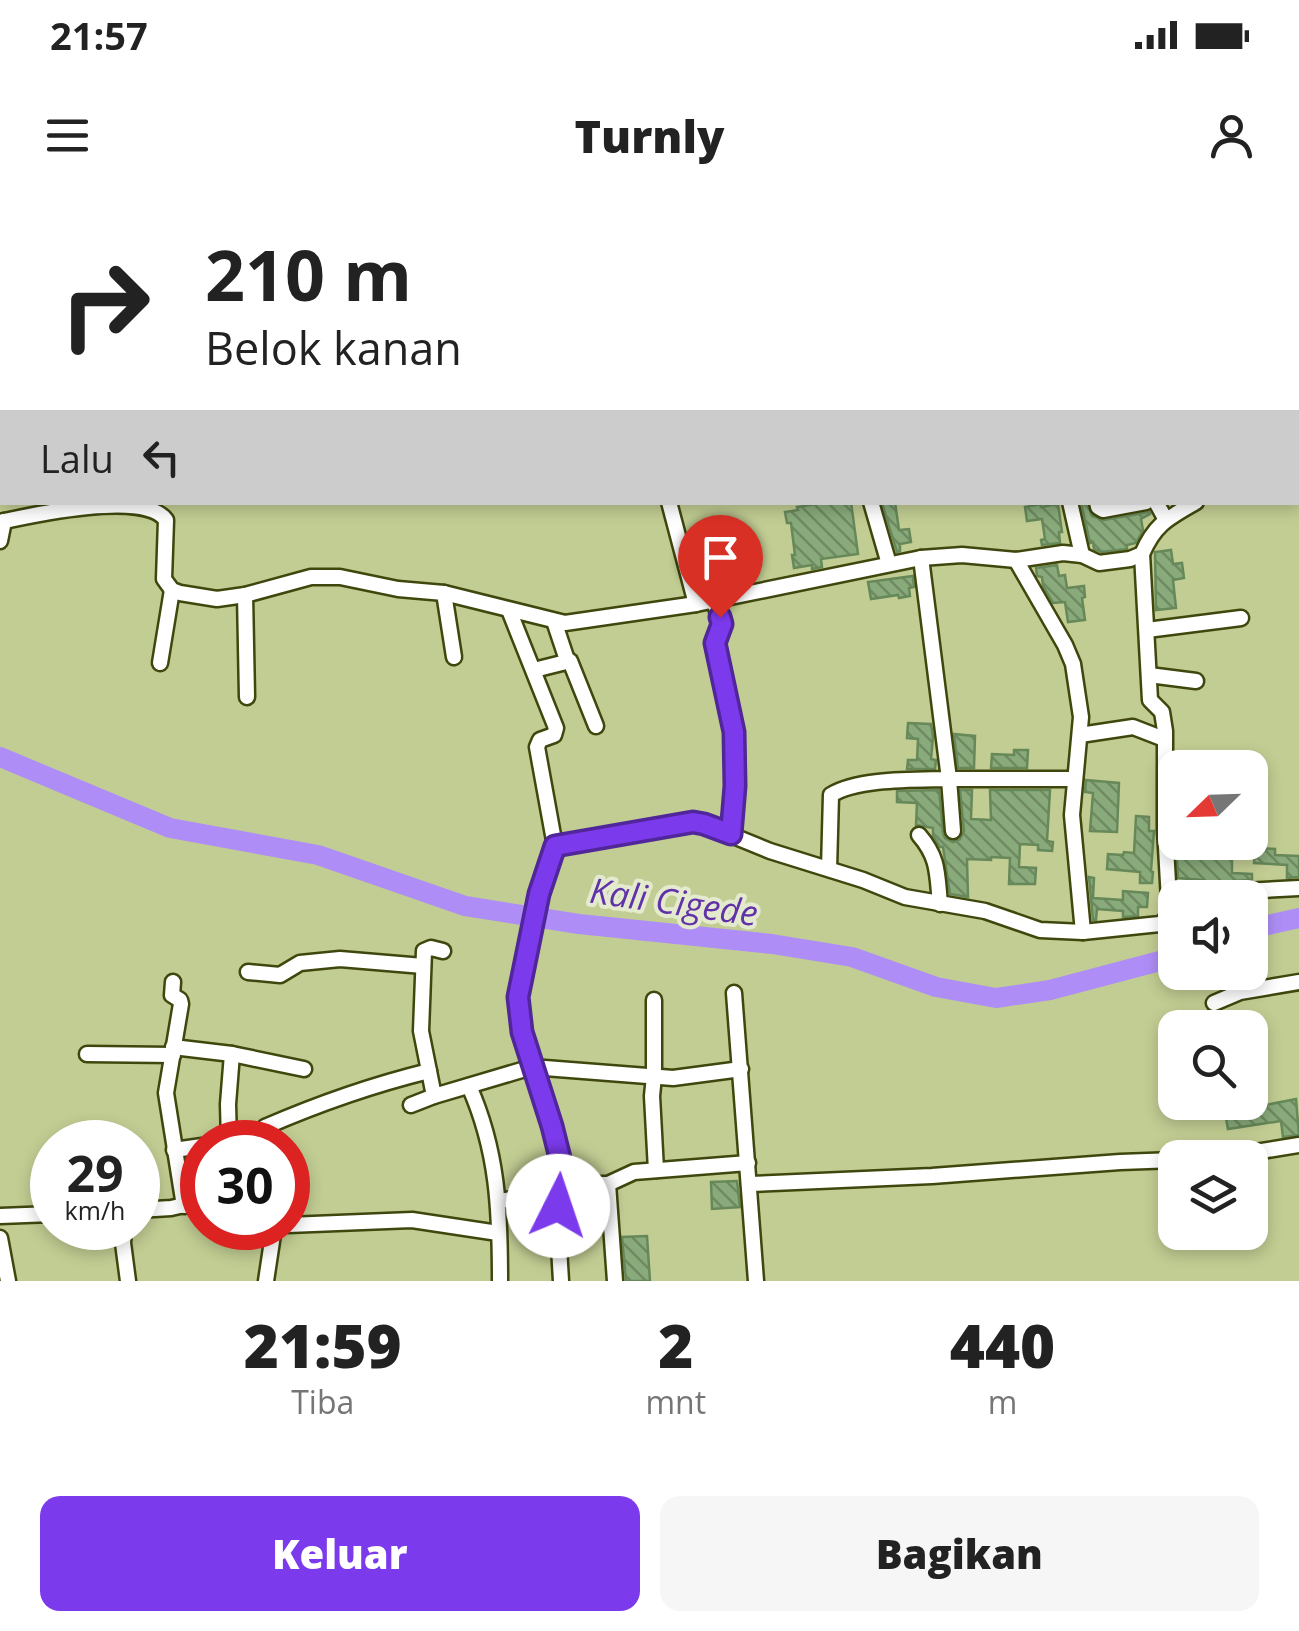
<!DOCTYPE html>
<html lang="id">
<style>
body{margin:0;font-family:"Open Sans",sans-serif;background:#f6f6f6;color:#222;height:100vh;display:flex;flex-direction:column;font-size:38px;white-space:nowrap}
*{box-sizing:border-box;margin:0}
p{font-size:32px;color:#767676}
.icon{flex:none;width:55px;height:55px;fill:none;stroke:currentColor;stroke-width:2;stroke-linecap:round;stroke-linejoin:round}
.map{position:relative;height:1081px;overflow:hidden}
.sheet{display:flex;flex-direction:column;background:#fff;flex:1}
.sheet>*{flex:none}
.guide{position:absolute;left:0px;top:0px;width:1300px;height:305px;box-shadow:0 5px 15px #0003;background:#fff;color:#222;overflow:hidden}
.needle{width:65px;rotate:247deg}
.buttons{position:absolute;left:1158px;top:550px;display:grid;gap:20px}
.buttons a{display:grid;place-items:center;width:110px;height:110px;border-radius:20px;background:#fff;box-shadow:0 5px 15px #0003;font-size:50px}
.speed{position:absolute;left:30px;top:920px;display:flex;gap:20px;font-size:50px;font-weight:700;text-align:center}
.speed>*{display:grid;place-content:center;width:130px;height:130px;border-radius:50%;background:#fff;box-shadow:0 5px 15px #0003;line-height:1}
.speed small{font-size:25px;font-weight:400}
.speed .limit{border:15px solid #d22;background:#fff;color:#111}
.pin{position:absolute;display:grid;place-items:center;width:85px;height:85px;color:#fff;margin:-102px -42px;border-radius:50% 50% 50% 0;rotate:-45deg;box-shadow:0 0 10px #0007}
.pin .icon{rotate:45deg}
.me{position:absolute;width:110px;margin:-55px;rotate:4deg;stroke-linejoin:round;filter:drop-shadow(0 0 8px #0008)}
.turn{display:flex;align-items:center;gap:35px;height:210px;padding:0 40px;font-size:45px}
.turn .icon{width:130px;height:130px;stroke-width:2.5}
.turn b{display:block;font-size:70px;line-height:85px}
.then{display:flex;align-items:center;height:95px;padding:0 40px;background:#0003;gap:20px;font-size:38px}
.eta{display:flex;justify-content:space-evenly;align-items:center;height:170px;text-align:center}
.eta b{font-size:60px;font-weight:800;line-height:70px}
.cta{display:flex;gap:20px;margin-top:auto;padding:20px 40px}
.cta a{flex:1;height:115px;border-radius:20px;background:#7c3aed;color:#fff;font-size:40px;font-weight:800;line-height:115px;text-align:center}
.cta a+a{background:#f6f6f6;color:#222}
.status{display:flex;justify-content:space-between;align-items:center;height:70px;padding:0 50px;background:#fff;direction:ltr}
.status svg{height:28px;fill:currentColor}
header{display:flex;justify-content:space-between;align-items:center;height:130px;padding:0 40px;background:#fff;font-size:45px;font-weight:800}
.map>svg:first-child{display:block}
.lines{fill:none;stroke-linecap:round;stroke-linejoin:round}
.river{stroke:#ae8ef6;stroke-width:20}
.building{fill:url(#building-back-hatch);stroke:#678859;stroke-width:2.5}
.service-casing{stroke:#3f470d;stroke-width:11}
.minor-casing{stroke:#3f470d;stroke-width:19}
.service{stroke:#fff;stroke-width:6}
.minor{stroke:#fff;stroke-width:14}
.route-casing{stroke:#51269a;stroke-width:25}
.route{stroke:#7c3aed;stroke-width:18}
.labels{text-anchor:middle;dominant-baseline:central;stroke-width:8;stroke-linejoin:round;paint-order:stroke}
.water-label{font-size:35px;font-style:italic;fill:#6131a9;stroke:#e4eacd}
</style>
<div class="status"><b>21:57</b><svg viewBox="0 0 49 12"><path d="M0 12V9h3v3zM5 12V6h3v6zM10 12V3h3v9zM15 12V0h3v12zM26 1h20v11H26zM47 4h2v5h-2z"/></svg></div>
<header><svg class="icon" aria-label="menu" viewBox="0 0 24 24"><path d="M4 6h16M4 12h16M4 18h16"/></svg>Turnly<svg class="icon" aria-label="person" viewBox="0 0 24 24"><circle cx="12" cy="8" r="4"/><path d="M4 21q1-7 8-7t8 7"/></svg></header>
<div class="map">
<svg width="1299" height="1081" viewBox="0 0 1299 1081">
<defs>
<pattern id="building-back-hatch" width="6" height="6" patternUnits="userSpaceOnUse" patternTransform="scale(2.5)"><rect width="6" height="6" fill="#89ab7b"/><path d="M-1 5l2 2M0 0l6 6M5-1l2 2" fill="none" stroke="#6f8a62"/></pattern>
</defs>
<rect width="100%" height="100%" fill="#c2cd93"/>
<g class="lines">
<g class="river">
<polyline points="0,557 170,628 318,655 465,706 579,724 772,744 852,757 936,787 996,798 1050,790 1175,757"/>
<polyline points="1250,729 1299,718"/>
</g>
</g>
<g class="building">
<polygon points="829,302 851,302 858,354 821,359 822,367 812,369 812,365 794,368 792,355 795,355 791,323 787,323 785,312 798,310 797,307"/>
<polygon points="895,302 899,330 909,329 911,342 900,344 900,351 897,352 882,303"/>
<polygon points="1081,302 1087,302 1092,316 1104,320 1149,312 1150,314 1141,319 1143,330 1136,343 1127,345 1127,349 1101,352 1094,349 1093,342 1090,343"/>
<polygon points="1041,304 1041,307 1058,304 1062,332 1059,332 1060,343 1042,345 1041,340 1045,339 1042,319 1027,321 1025,307"/>
<polygon points="1171,350 1173,364 1182,363 1184,378 1173,380 1176,408 1156,410 1155,352"/>
<polygon points="1057,365 1059,376 1065,375 1067,388 1084,386 1085,397 1082,398 1085,420 1068,422 1065,402 1053,403 1043,386 1042,377 1037,376 1036,368"/>
<polygon points="913,376 914,387 909,388 910,396 899,398 898,395 871,399 868,382"/>
<polygon points="908,523 931,524 933,537 931,559 936,560 935,569 907,569 908,560 917,560 918,539 907,538"/>
<polygon points="954,534 975,536 974,568 958,568"/>
<polygon points="1014,550 1028,550 1027,568 991,568 992,554 1014,555"/>
<polygon points="1086,580 1119,583 1117,632 1090,631 1093,593 1085,592"/>
<polygon points="939,590 943,633 945,638 953,642 960,639 964,631 960,590 972,590 971,619 991,620 990,590 1050,590 1047,641 1053,642 1052,651 1038,650 1038,645 1020,644 1019,667 1036,668 1035,684 1009,684 1010,658 991,657 991,660 967,659 968,697 950,694 943,647 940,647 933,636 933,628 916,625 917,603 897,602 897,591"/>
<polygon points="1136,616 1149,617 1149,631 1154,631 1151,671 1153,672 1152,683 1140,683 1140,672 1107,669 1108,654 1123,655 1124,652 1134,653"/>
<polygon points="1176,642 1191,642 1191,656 1232,658 1232,673 1252,674 1252,680 1202,683 1203,680 1178,678"/>
<polygon points="1255,648 1275,649 1275,655 1299,656 1299,677 1287,678 1287,665 1254,663"/>
<polygon points="1089,677 1094,678 1093,698 1123,700 1123,691 1148,693 1147,707 1138,707 1138,716 1123,717 1123,711 1097,709 1096,720 1093,720"/>
<polygon points="1296,899 1299,935 1283,937 1281,921 1228,929 1225,913"/>
<polygon points="737,981 740,1007 712,1009 711,982"/>
<polygon points="647,1036 650,1081 626,1081 622,1037"/>
</g>
<g class="lines">
<defs>
<polyline id="service" points="0,134 2,132"/>
<g id="minor">
<polyline points="526,0 527,2"/>
<polyline points="1252,0 1252,2"/>
<polyline points="384,2 389,0"/>
<polyline points="430,2 435,0"/>
<polyline points="1298,48 1299,48"/>
<polyline points="0,98 2,104"/>
<polyline points="1298,164 1299,168"/>
<polyline points="1298,259 1299,259"/>
<polyline points="669,302 696,404"/>
<polyline points="871,302 889,364"/>
<polyline points="1070,302 1082,355"/>
<polyline points="1097,302 1098,307 1103,310 1146,302"/>
<polyline points="1156,302 1166,320"/>
<path d="M0,322C32,315 145,290 166,320L164,379L172,390L180,393L217,399L245,395L311,377H340L398,389L444,393L565,423L696,404L921,358L962,355L1016,360L1063,353L1082,355L1099,363L1130,359L1142,354C1155,324 1168,318 1196,302"/>
<polyline points="0,341 4,321"/>
<polyline points="1142,354 1150,500 1162,512 1165,531 1165,630 1170,718"/>
<polyline points="921,358 949,579 1075,579"/>
<polyline points="1016,360 1065,445 1073,464 1081,517 1072,615 1083,732"/>
<polyline points="444,393 454,457"/>
<polyline points="245,395 247,497"/>
<polyline points="713,400 722,423 715,441 734,532 735,586 731,634"/>
<polyline points="509,410 556,528 554,535 540,540 537,547 555,646 539,694 518,797 522,832 552,926 566,985"/>
<polyline points="554,421 567,460"/>
<polyline points="1147,430 1241,418"/>
<polyline points="160,463 172,390"/>
<polyline points="534,470 570,461 596,526"/>
<polyline points="1149,475 1196,481"/>
<polyline points="1080,535 1133,527 1164,539"/>
<path d="M919,635C939,658 937,674 940,704"/>
<polyline points="555,646 699,622 770,651 863,680 905,697 985,711 1040,730 1083,732 1150,725 1160,724 1175,713"/>
<path d="M829,669L831,595C858,578 916,580 949,579L953,631"/>
<polyline points="1194,698 1205,693 1299,688"/>
<polyline points="443,751 431,748 424,751 421,831 434,896 532,867 673,878 741,869"/>
<polyline points="248,772 280,775 300,763 340,759 423,766"/>
<polyline points="173,782 172,795 180,800 181,804 166,893 184,1006"/>
<polyline points="734,793 756,1081"/>
<polyline points="654,800 654,876 652,896 656,970"/>
<polyline points="1214,803 1240,792 1299,782"/>
<polyline points="173,847 232,854 304,869"/>
<polyline points="87,854 173,855"/>
<path d="M469,886C498,951 500,1011 500,1081"/>
<polyline points="411,905 434,896"/>
<path d="M265,927C318,904 372,885 429,871"/>
<polyline points="229,942 228,904 232,854"/>
<polyline points="174,950 202,946"/>
<polyline points="1217,958 1299,945"/>
<polyline points="288,969 294,965"/>
<polyline points="608,984 615,1081"/>
<polyline points="750,984 932,976 1120,962 1175,960"/>
<polyline points="499,1001 557,992"/>
<polyline points="138,1010 171,1008 202,1001"/>
<polyline points="0,1016 52,1014"/>
<polyline points="288,1025 412,1020 498,1033"/>
<polyline points="124,1028 123,1043 128,1081"/>
<polyline points="0,1038 8,1081"/>
<polyline points="266,1081 274,1028"/>
<polyline points="561,1081 556,996 561,988 575,984 608,984 634,972 748,963"/>
</g>
</defs>
<use href="#service" class="service-casing"/>
<use href="#minor" class="minor-casing"/>
<use href="#service" class="service"/>
<use href="#minor" class="minor"/>
</g>
<g class="lines">
<defs>
<polyline id="route" points="558,1006 557,992 566,985 565,978 552,926 522,832 518,797 539,694 555,646 693,622 704,624 731,634 735,586 734,532 715,443 722,424 720,417"/>
</defs>
<use href="#route" class="route-casing"/>
<use href="#route" class="route"/>
</g>
<g class="labels">
<g class="water-label">
<text transform="translate(674 701) rotate(8)">Kali Cigede</text>
</g>
</g>
</svg>
<div class="buttons">
<a><svg class="needle" viewBox="-14 -14 28 28"><path d="M0-13l5 13h-10z" fill="#e53935"/><path d="M0 13l5-13h-10z" fill="#767676"/></svg></a>
<a><svg class="icon" aria-label="sound" viewBox="0 0 24 24"><path d="M4 9h4l5-4v14l-5-4H4zM17 9q2 3 0 6"/></svg></a>
<a><svg class="icon" aria-label="search" viewBox="0 0 24 24"><circle cx="10" cy="10" r="6"/><path d="M15 15l6 6"/></svg></a>
<a><svg class="icon" aria-label="layers" viewBox="0 0 24 24"><path d="M12 4l9 5-9 5-9-5zM3 14l9 5 9-5"/></svg></a>
</div>
<div class="speed"><div>29<small>km/h</small></div><div class="limit">30</div></div>
<div class="pin" style="left:720px;top:417px;background:#d93025"><svg class="icon" aria-label="arrive" viewBox="0 0 24 24"><path d="M6 21V4h12l-3 4 3 4H6"/></svg></div>
<svg class="me" style="left:558px;top:1006px" viewBox="-20 -20 40 40"><circle r="19" fill="#fff"/><path d="M0-13L10 11 0 6-10 11z" fill="#7c3aed"/></svg>
<div class="guide">
<div class="turn"><svg class="icon" aria-label="right" viewBox="0 0 24 24"><path d="M7 20v-9h11M14 6l5 5-5 5"/></svg><div><b>210 m</b>Belok kanan</div></div>
<div class="then">Lalu<svg class="icon" aria-label="left" viewBox="0 0 24 24"><path d="M17 20v-9H6M10 6l-5 5 5 5"/></svg></div>
</div>
</div>
<section class="sheet">
<div class="eta">
<div><b>21:59</b><p>Tiba</p></div>
<div><b>2</b><p>mnt</p></div>
<div><b>440</b><p>m</p></div>
</div>
<div class="cta"><a>Keluar</a><a>Bagikan</a></div>
</section>
